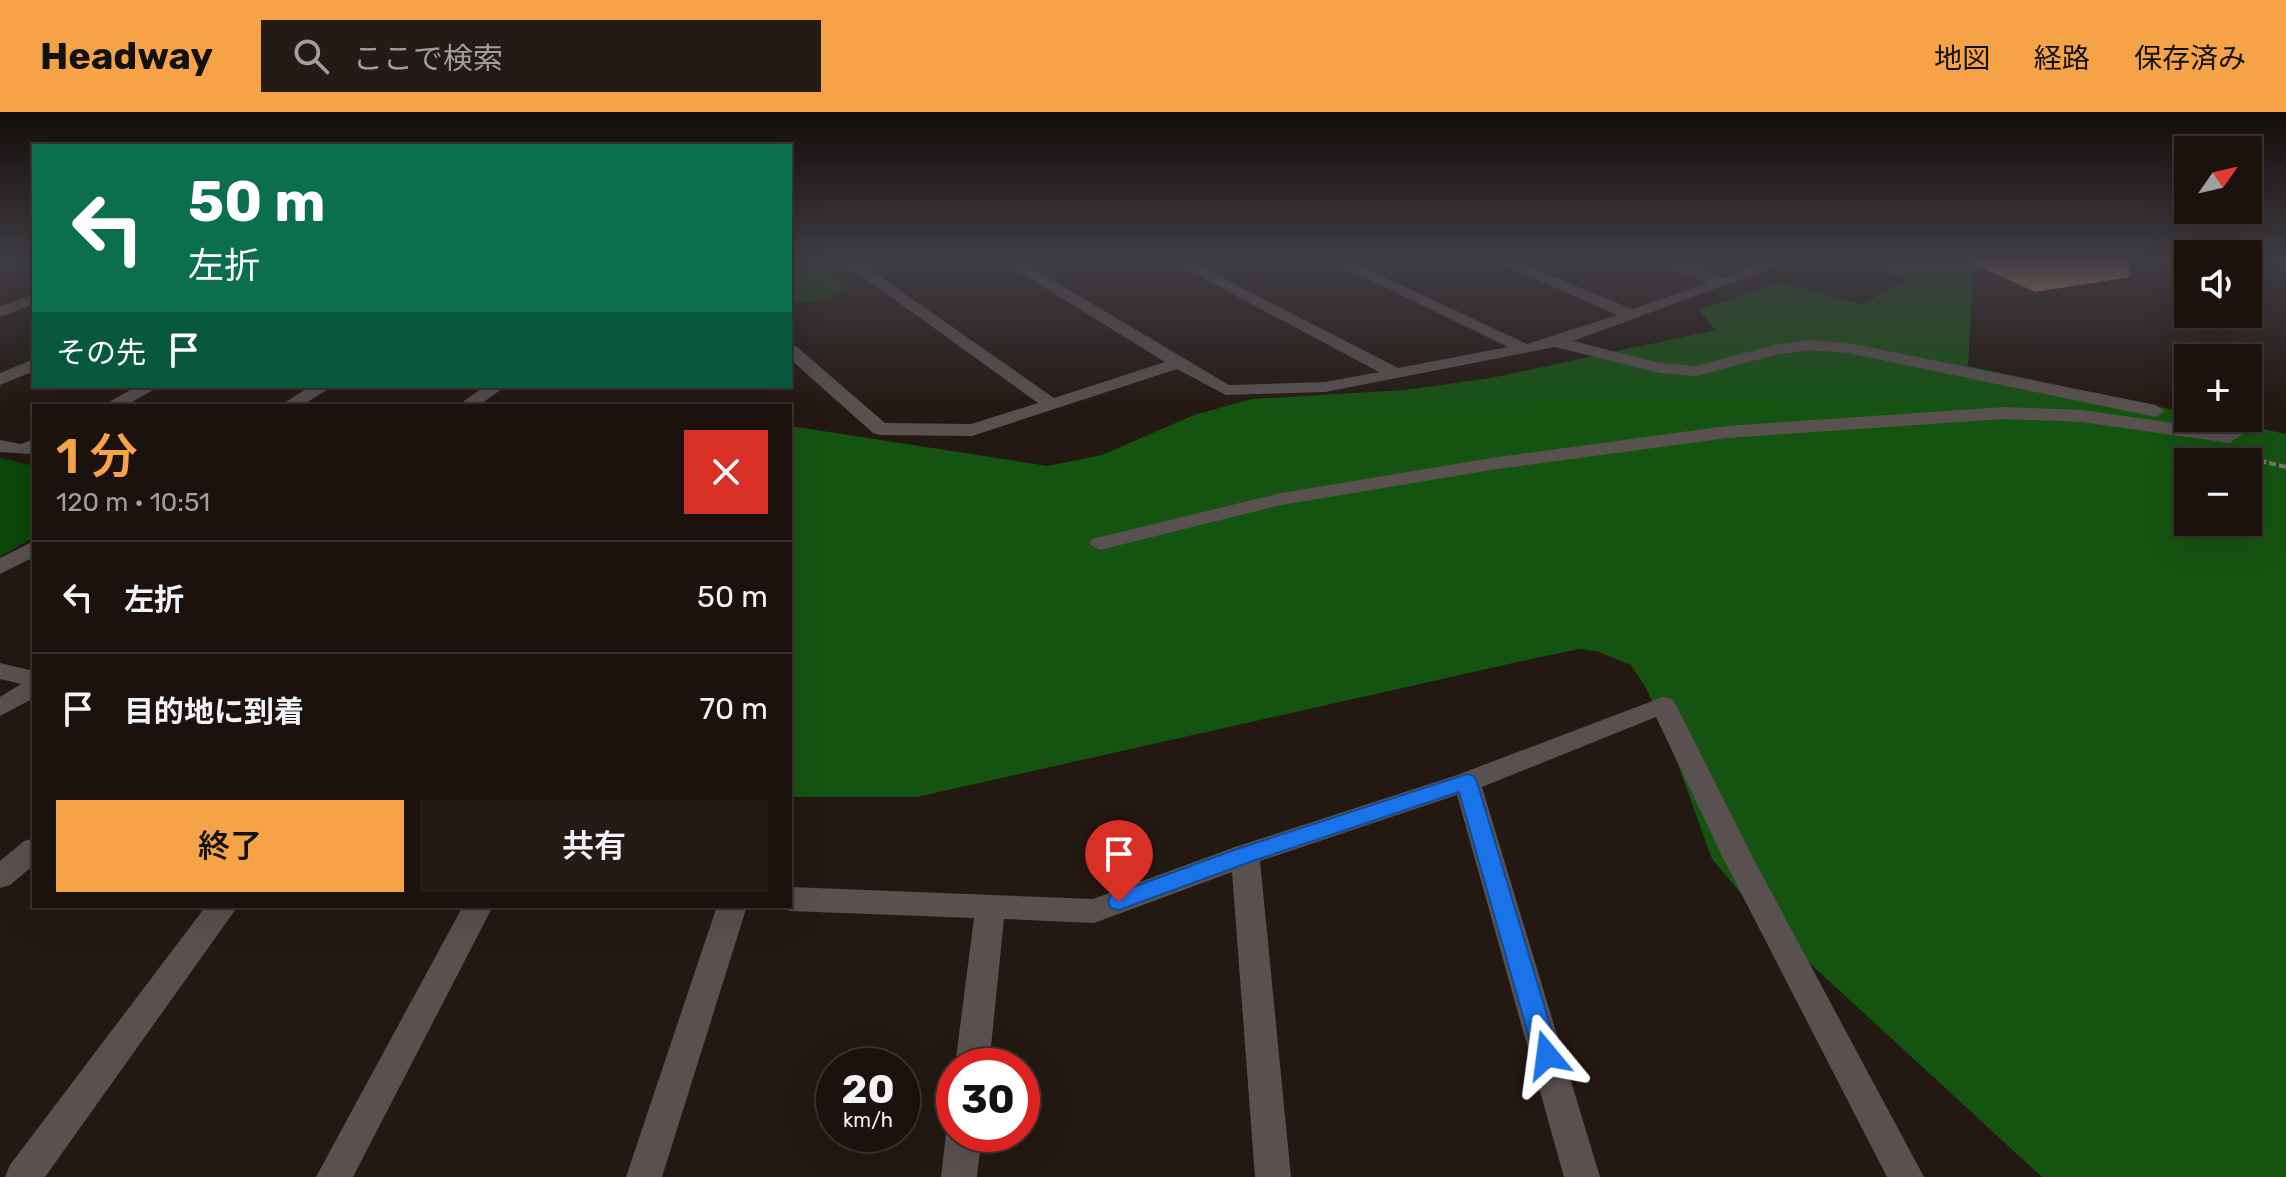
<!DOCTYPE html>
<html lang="ja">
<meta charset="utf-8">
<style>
body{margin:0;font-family:Rubik,"Noto Sans JP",sans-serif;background:#241b17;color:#f1f3f6;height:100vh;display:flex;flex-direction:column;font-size:30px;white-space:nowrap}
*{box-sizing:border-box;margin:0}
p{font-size:26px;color:#a09e9e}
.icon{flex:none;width:44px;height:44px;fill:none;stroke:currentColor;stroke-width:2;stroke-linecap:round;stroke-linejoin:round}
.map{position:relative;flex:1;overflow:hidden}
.drawer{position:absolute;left:32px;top:292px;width:760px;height:504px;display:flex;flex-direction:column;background:#1b120e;border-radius:0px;box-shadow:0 8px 32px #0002,0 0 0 2px #39322e}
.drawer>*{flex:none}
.guide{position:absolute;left:32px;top:32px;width:760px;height:244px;border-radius:0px;box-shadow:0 8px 32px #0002,0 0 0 2px #39322e;background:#0b6e4f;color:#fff;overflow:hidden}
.needle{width:52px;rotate:56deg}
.fabs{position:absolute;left:2174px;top:24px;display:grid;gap:16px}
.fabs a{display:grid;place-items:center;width:88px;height:88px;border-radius:0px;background:#1b120e;box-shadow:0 8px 32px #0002,0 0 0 2px #39322e;font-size:40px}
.speed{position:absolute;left:816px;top:936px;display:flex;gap:16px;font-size:40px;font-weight:700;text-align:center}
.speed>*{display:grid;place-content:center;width:104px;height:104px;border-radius:50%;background:#1b120e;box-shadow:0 8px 32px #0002,0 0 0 2px #39322e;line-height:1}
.speed small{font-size:20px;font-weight:400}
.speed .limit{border:12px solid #d22;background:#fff;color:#111}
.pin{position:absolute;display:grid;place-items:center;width:68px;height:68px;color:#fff;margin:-82px -34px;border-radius:50% 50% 50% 0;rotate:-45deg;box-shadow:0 0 8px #0007}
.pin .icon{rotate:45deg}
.me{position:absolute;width:88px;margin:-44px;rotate:344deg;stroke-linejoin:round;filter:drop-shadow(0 0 6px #0008)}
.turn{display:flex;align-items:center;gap:28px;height:168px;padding:0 24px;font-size:36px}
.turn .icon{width:104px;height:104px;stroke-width:2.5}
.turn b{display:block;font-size:56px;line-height:68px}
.then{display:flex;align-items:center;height:76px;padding:0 24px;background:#0003;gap:16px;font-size:30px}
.round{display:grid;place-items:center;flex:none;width:84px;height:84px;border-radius:0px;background:#241b17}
.summary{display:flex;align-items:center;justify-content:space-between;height:136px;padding:0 24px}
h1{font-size:48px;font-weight:600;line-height:60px;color:#f6a247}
.cta{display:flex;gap:16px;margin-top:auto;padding:16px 24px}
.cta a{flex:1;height:92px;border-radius:0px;background:#f6a247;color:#111;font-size:32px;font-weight:600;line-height:92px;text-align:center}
.cta a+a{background:#241b17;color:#f1f3f6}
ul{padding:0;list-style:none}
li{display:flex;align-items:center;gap:24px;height:112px;padding:0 24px;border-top:2px solid #39322e}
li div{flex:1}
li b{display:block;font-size:30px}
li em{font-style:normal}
header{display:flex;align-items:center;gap:48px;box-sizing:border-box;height:112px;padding:0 40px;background:#f6a247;color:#111}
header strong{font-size:38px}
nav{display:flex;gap:44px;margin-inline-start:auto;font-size:28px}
.search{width:560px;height:72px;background:#241b17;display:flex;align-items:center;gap:20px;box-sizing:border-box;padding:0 28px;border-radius:0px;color:#a09e9e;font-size:30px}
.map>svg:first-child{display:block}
.green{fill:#0b4708}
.forest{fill:#155311;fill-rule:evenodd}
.building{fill:#ee9b6f}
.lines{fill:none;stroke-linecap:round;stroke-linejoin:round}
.path{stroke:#7e736e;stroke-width:4;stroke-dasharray:7 3;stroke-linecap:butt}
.minor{fill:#595150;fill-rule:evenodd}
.route{fill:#1a73e8;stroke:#114b97;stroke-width:2}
</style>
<header>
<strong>Headway</strong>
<div class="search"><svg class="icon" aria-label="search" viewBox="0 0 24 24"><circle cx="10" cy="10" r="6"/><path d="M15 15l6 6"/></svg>ここで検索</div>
<nav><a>地図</a><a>経路</a><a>保存済み</a></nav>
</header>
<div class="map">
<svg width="2286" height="1065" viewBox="0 0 2286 1065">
<rect width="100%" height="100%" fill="#241812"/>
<g class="green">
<polygon points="790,149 816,149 848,178 822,189 790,191"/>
<polygon points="0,346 34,354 34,425 0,445"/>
</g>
<path class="forest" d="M1870,149H1974L1968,254L2188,301V306H2211L2286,322V1065H2042L1765,810L1712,747L1668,625L1646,576L1631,553L1596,539L1579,537L1522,549L917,685H790V314L1048,354L1102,343L1194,303L1252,287L1405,278L1491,266L1716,218L1698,198L1778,170L1861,192L1908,169ZM2188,350H2248V410H2188Z"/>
<polygon class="building" points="1968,149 2128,149 2130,165 2035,180"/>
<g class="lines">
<polyline class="path" points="2240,344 2286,355"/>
<g class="minor">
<polygon points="841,149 858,149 1054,286 1165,250 1002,149 1020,149 1229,273 1325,270 1379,260 1171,149 1190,149 1398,256 1508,235 1331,149 1350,149 1527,232 1617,203 1495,149 1515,149 1632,197 1708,171 1657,149 1678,149 1723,166 1770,149 1791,149 1573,229 1660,251 1696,254 1774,233 1808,228 1848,231 2156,293 2165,299 2156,305 1848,241 1808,238 1775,243 1696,264 1660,261 1555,235 1325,280 1226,283 1177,257 972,324 880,323 873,321 790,247 790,233 796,234 885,311 971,312 1038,291"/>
<polygon points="34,182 34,192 0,205 0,194"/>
<polygon points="34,247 34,259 0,273 0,261"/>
<polygon points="137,274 160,274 125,294 102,294"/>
<polygon points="311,274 333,274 301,294 279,294"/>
<polygon points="485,274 506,274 478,294 457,294"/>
<polygon points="2004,295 2082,298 2221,318 2184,310 2182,306 2188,301 2188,306 2233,309 2245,321 2229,331 2082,310 2004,307 1727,326 1491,358 1281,393 1100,438 1089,432 1092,427 1281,381 1491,346 1727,314"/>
<polygon points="34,327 34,340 31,342 0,340 0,328 21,332"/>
<polygon points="34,429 34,445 0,462 0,446"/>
<polygon points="0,551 34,559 34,586 0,604 0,585 21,572 0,567"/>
<polygon points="1663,585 1672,587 1676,593 1753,746 1924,1065 1887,1065 1723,746 1656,605 1482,675 1600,1065 1564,1065 1457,683 1260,749 1291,1065 1255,1065 1232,760 1094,811 1004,807 989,954 955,954 974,806 790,799 779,794 790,794 790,775 1093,787 1235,735 1457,663"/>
<polygon points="34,726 34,753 10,773 0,776 0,749 24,729"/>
<polygon points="206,794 238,794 45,1065 5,1065 10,1053"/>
<polygon points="463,794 493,794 353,1065 316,1065"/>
<polygon points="717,794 747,794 662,1065 626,1065"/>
<polygon points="954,1009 954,1022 982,1022 977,1065 941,1065 946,1022"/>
</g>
</g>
<linearGradient id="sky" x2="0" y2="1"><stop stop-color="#140d0a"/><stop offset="0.5" stop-color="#3f3d44"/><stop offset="1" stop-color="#3f3d44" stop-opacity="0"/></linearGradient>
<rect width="2286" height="298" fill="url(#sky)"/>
<polygon class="route" points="1467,662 1474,664 1477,670 1559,943 1556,951 1547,955 1538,951 1534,943 1459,680 1253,749 1119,798 1111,796 1108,790 1111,783 1237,737"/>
</svg>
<div class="fabs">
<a><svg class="needle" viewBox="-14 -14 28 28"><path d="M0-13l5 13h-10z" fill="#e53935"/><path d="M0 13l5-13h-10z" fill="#a09e9e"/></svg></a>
<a><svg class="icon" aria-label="sound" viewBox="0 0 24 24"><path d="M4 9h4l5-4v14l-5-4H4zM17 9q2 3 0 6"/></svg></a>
<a>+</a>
<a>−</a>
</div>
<div class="speed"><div>20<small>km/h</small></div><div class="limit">30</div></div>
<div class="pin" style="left:1119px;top:790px;background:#d93025"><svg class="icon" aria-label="arrive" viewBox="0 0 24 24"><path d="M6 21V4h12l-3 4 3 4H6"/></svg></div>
<svg class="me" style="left:1547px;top:943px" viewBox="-20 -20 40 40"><path d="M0-17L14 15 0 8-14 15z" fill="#1a73e8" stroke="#fff" stroke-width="4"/></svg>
<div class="guide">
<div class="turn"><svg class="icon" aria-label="left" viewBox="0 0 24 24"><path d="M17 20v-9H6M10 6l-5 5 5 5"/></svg><div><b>50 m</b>左折</div></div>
<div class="then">その先<svg class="icon" aria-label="arrive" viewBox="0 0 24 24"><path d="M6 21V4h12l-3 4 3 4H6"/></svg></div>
</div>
<section class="drawer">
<div class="summary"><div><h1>1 分</h1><p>120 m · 10:51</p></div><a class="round" style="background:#d93025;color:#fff"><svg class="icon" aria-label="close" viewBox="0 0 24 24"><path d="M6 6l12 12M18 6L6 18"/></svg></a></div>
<ul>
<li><svg class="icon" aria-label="left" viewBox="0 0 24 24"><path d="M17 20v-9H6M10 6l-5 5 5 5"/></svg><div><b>左折</b></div><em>50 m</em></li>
<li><svg class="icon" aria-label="arrive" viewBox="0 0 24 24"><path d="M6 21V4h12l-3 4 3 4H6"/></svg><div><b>目的地に到着</b></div><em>70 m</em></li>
</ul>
<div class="cta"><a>終了</a><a>共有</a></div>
</section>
</div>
